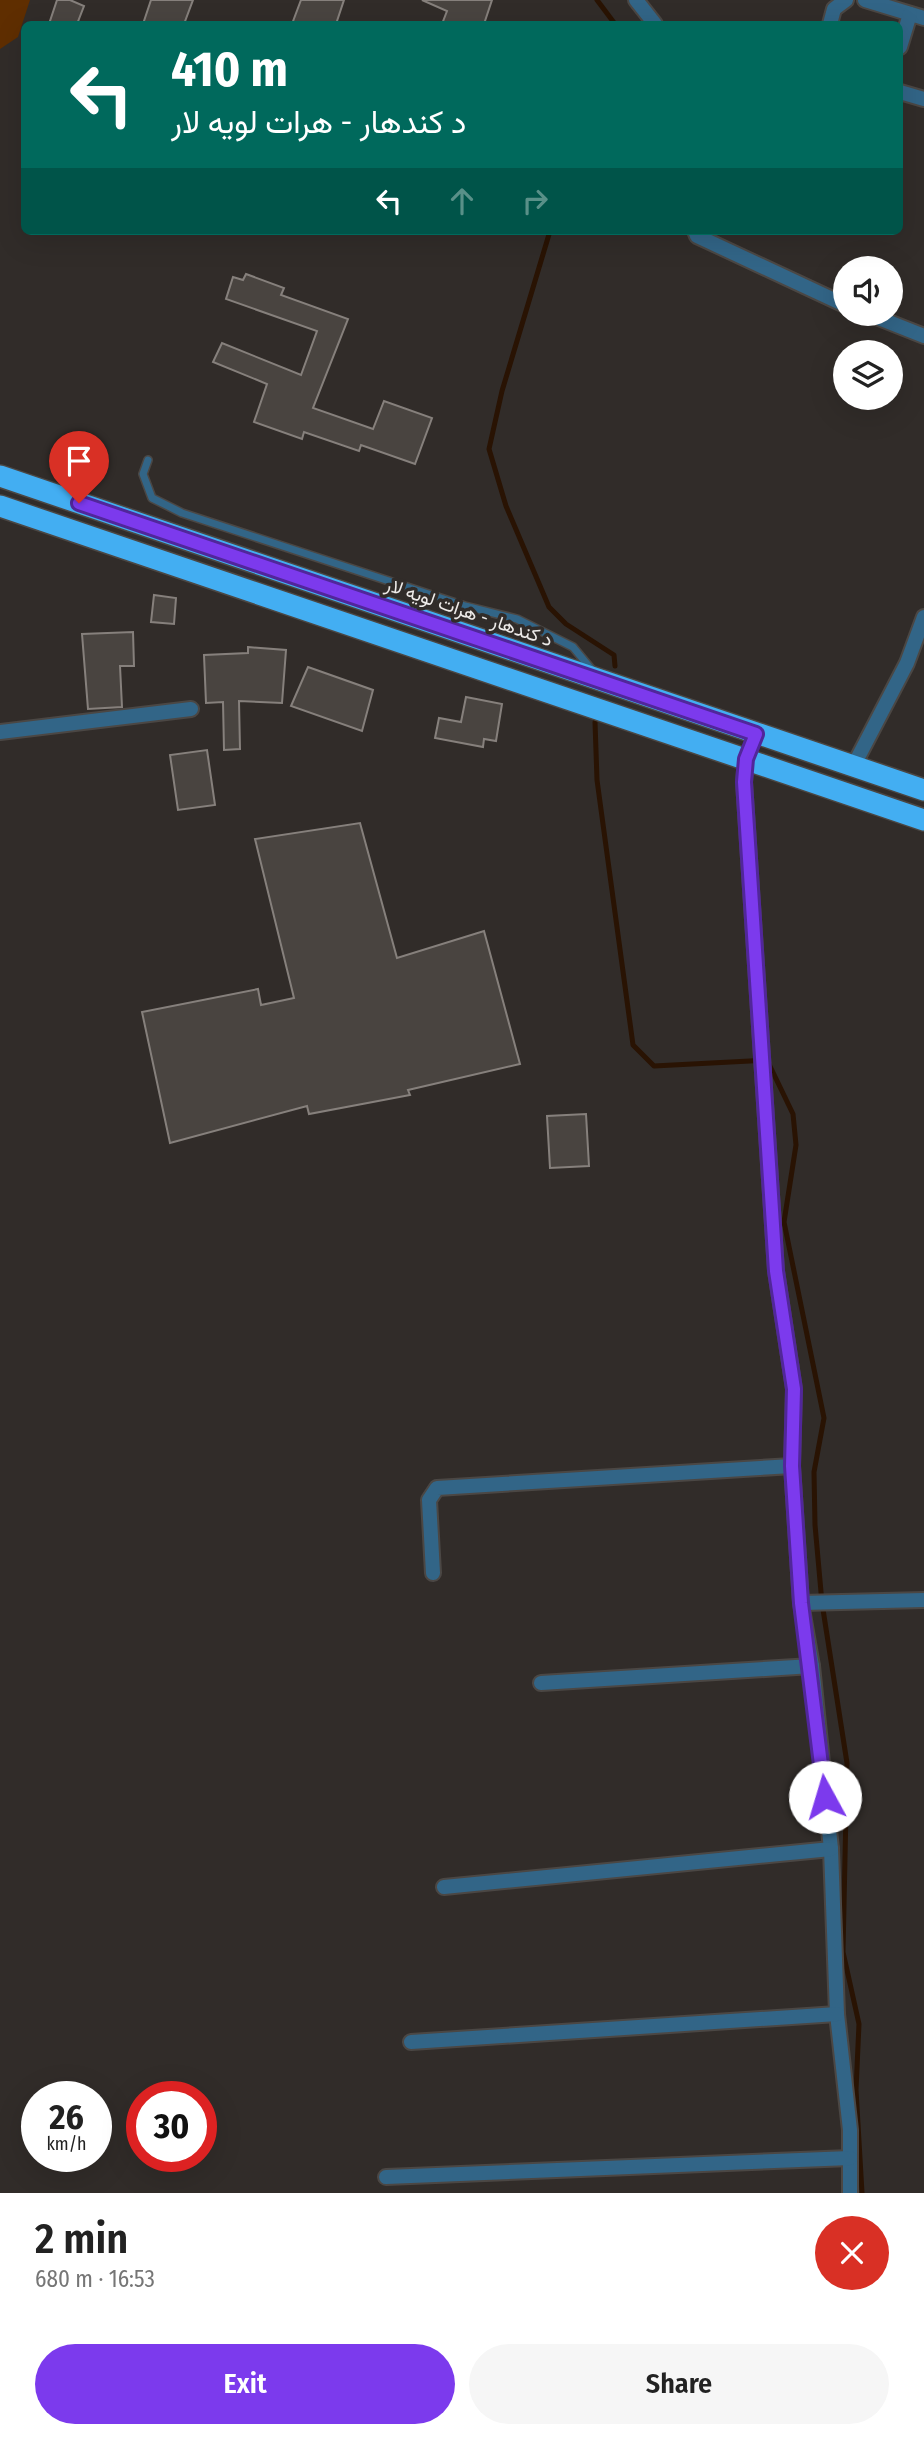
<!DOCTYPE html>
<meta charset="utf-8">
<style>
body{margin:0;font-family:"Fira Sans Condensed",Vazirmatn,sans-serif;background:#f6f6f6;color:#222;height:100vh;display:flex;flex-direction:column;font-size:26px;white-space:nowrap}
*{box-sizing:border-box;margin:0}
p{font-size:23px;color:#767676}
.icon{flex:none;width:38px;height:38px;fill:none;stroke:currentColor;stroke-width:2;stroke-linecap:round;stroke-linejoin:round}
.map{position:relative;height:2193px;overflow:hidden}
.panel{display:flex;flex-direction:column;background:#fff;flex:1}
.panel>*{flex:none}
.hud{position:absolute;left:21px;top:21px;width:882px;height:214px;border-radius:10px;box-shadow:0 7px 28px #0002;background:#00695c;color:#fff;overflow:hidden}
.fabs{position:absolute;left:833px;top:256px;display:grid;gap:14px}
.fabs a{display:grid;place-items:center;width:70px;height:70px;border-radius:50%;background:#fff;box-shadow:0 7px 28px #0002;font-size:35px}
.speed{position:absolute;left:21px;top:2081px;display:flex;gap:14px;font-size:35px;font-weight:700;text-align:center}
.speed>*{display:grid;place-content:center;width:91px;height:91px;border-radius:50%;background:#fff;box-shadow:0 7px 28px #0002;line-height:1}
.speed small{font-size:18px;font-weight:400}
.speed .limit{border:10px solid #d22;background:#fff;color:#111}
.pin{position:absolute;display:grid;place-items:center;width:60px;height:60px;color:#fff;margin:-72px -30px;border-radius:50% 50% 50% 0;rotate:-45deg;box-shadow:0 0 7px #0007}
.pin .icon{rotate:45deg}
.me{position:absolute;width:77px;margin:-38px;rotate:354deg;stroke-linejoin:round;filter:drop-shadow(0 0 5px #0008)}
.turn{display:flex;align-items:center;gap:24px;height:147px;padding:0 35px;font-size:32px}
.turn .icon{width:91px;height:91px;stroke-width:2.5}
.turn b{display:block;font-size:49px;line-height:60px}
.lanes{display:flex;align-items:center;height:66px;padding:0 35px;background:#0003;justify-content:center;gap:35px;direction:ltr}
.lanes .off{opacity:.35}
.round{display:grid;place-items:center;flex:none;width:74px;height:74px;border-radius:37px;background:#f6f6f6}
.headline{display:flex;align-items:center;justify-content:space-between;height:119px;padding:0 35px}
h1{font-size:42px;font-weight:600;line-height:52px}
.cta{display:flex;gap:14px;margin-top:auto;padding:14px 35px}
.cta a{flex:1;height:80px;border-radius:42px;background:#7c3aed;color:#fff;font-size:28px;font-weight:600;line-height:80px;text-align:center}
.cta a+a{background:#f6f6f6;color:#222}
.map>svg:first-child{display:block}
.green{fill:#5f2e00}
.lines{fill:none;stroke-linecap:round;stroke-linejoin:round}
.stream{stroke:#291303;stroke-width:5}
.building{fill:#494440;stroke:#86807c;stroke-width:2}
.lane-casing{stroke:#4b4744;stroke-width:10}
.street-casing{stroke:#4b4744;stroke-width:18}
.highway-casing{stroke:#4b4744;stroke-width:24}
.lane{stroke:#326587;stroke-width:7}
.street{stroke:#326587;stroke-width:14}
.highway{stroke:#43aef2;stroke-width:21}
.route-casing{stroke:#51269a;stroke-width:18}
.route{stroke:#7c3aed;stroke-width:12}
.labels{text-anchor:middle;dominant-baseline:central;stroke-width:7;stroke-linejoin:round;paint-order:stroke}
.street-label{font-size:19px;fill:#eeebe9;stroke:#312c29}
</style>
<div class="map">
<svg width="924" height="2193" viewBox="0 0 924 2193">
<rect width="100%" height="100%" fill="#312c29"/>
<polygon class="green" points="0,0 30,0 18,37 0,49"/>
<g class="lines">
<g class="stream">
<polyline points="597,0 615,24"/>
<polyline points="550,231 502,391 489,449 506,506 549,607 566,624 614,655 615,666"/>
<polyline points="595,722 597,780 633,1045 654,1066 767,1060 793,1114 796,1145 784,1222 824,1418 814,1472 815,1525 822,1603 847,1763 843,1952 859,2024 856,2090 862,2193"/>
</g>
</g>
<g class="building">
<polygon points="57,0 70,0 84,6 77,24 49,24"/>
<polygon points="151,0 193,0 184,24 143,24"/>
<polygon points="301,0 344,0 336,24 292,24"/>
<polygon points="422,0 492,0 484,24 442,24 447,11"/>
<polygon points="246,274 284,288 281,295 348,319 313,408 373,429 384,401 432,418 415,464 361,445 359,451 304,432 302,439 254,422 267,384 213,362 222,343 301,375 317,331 226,299 233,277 243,280"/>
<polygon points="154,595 176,598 174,624 151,622"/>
<polygon points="133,632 134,666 120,666 122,707 88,709 82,634"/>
<polygon points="248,647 286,650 282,703 239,701 240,749 224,750 223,702 206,703 204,655 248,653"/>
<polygon points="308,667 373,690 362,731 291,706"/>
<polygon points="466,697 502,704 496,741 484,739 483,747 435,738 439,718 461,722"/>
<polygon points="207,750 215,805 178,810 170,755"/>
<polygon points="360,823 397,958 484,931 520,1064 408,1090 410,1095 309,1114 307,1106 170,1143 142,1012 258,989 261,1005 294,998 255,839"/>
<polygon points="586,1114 589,1166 550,1168 547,1116"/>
</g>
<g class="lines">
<defs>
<polyline id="lane" points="148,460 143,474 152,498 182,513 465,606 517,619 573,647 592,670"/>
<g id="street">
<polyline points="636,0 655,24"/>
<polyline points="865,0 924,18"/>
<polyline points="830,24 834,9 846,0"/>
<polyline points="900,47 910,14"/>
<polyline points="900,92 924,99"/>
<polyline points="695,231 697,236 845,305"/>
<polyline points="866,313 924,336"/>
<polyline points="0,732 191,709"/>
<polyline points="746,759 744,782 776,1271 794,1389 792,1466 801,1603 812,1666 831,1849 837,2014 850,2130 850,2193"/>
<polyline points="853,767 907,663 924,617"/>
<polyline points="433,1573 429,1500 437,1488 792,1466"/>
<polyline points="801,1603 924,1600"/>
<polyline points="541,1683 812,1666"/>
<polyline points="444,1887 831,1849"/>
<polyline points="411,2042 837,2014"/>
<polyline points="386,2177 850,2158"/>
</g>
<g id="highway">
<polyline points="0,476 924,790"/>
<polyline points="0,506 924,820"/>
</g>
</defs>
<use href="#lane" class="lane-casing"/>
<use href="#street" class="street-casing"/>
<use href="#highway" class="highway-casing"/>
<use href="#lane" class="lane"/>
<use href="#street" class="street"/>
<use href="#highway" class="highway"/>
</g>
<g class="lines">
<defs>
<polyline id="route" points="79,503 756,734 746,759 744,782 776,1271 794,1389 792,1466 801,1603 825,1797"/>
</defs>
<use href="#route" class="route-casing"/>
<use href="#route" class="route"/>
</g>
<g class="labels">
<g class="street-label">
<text transform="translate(469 612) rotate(19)">د کندهار - هرات لويه لار</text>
</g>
</g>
</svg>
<div class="fabs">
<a><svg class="icon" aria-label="sound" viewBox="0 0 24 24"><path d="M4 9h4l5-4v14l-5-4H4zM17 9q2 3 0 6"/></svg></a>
<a><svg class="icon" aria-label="layers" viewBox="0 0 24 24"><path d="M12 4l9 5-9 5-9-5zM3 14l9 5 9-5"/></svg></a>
</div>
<div class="speed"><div>26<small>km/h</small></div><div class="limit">30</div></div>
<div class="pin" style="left:79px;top:503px;background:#d93025"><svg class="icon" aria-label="arrive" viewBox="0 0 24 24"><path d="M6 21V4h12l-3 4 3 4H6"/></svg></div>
<svg class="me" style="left:825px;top:1797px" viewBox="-20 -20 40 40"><circle r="19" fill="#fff"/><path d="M0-13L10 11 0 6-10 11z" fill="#7c3aed"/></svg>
<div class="hud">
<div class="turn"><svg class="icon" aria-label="left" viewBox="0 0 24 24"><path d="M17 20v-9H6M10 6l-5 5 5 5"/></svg><div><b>410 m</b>د کندهار - هرات لويه لار</div></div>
<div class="lanes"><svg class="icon" aria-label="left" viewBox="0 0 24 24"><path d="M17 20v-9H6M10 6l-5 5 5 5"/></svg><svg class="icon off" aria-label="ahead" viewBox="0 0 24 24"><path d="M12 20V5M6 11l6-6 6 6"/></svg><svg class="icon off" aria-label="right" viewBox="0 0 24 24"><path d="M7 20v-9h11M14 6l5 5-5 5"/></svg></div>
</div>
</div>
<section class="panel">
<div class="headline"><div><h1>2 min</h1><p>680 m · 16:53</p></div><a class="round" style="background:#d93025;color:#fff"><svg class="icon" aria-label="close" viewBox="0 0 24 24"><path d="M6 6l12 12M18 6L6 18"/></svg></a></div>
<div class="cta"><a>Exit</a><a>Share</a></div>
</section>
